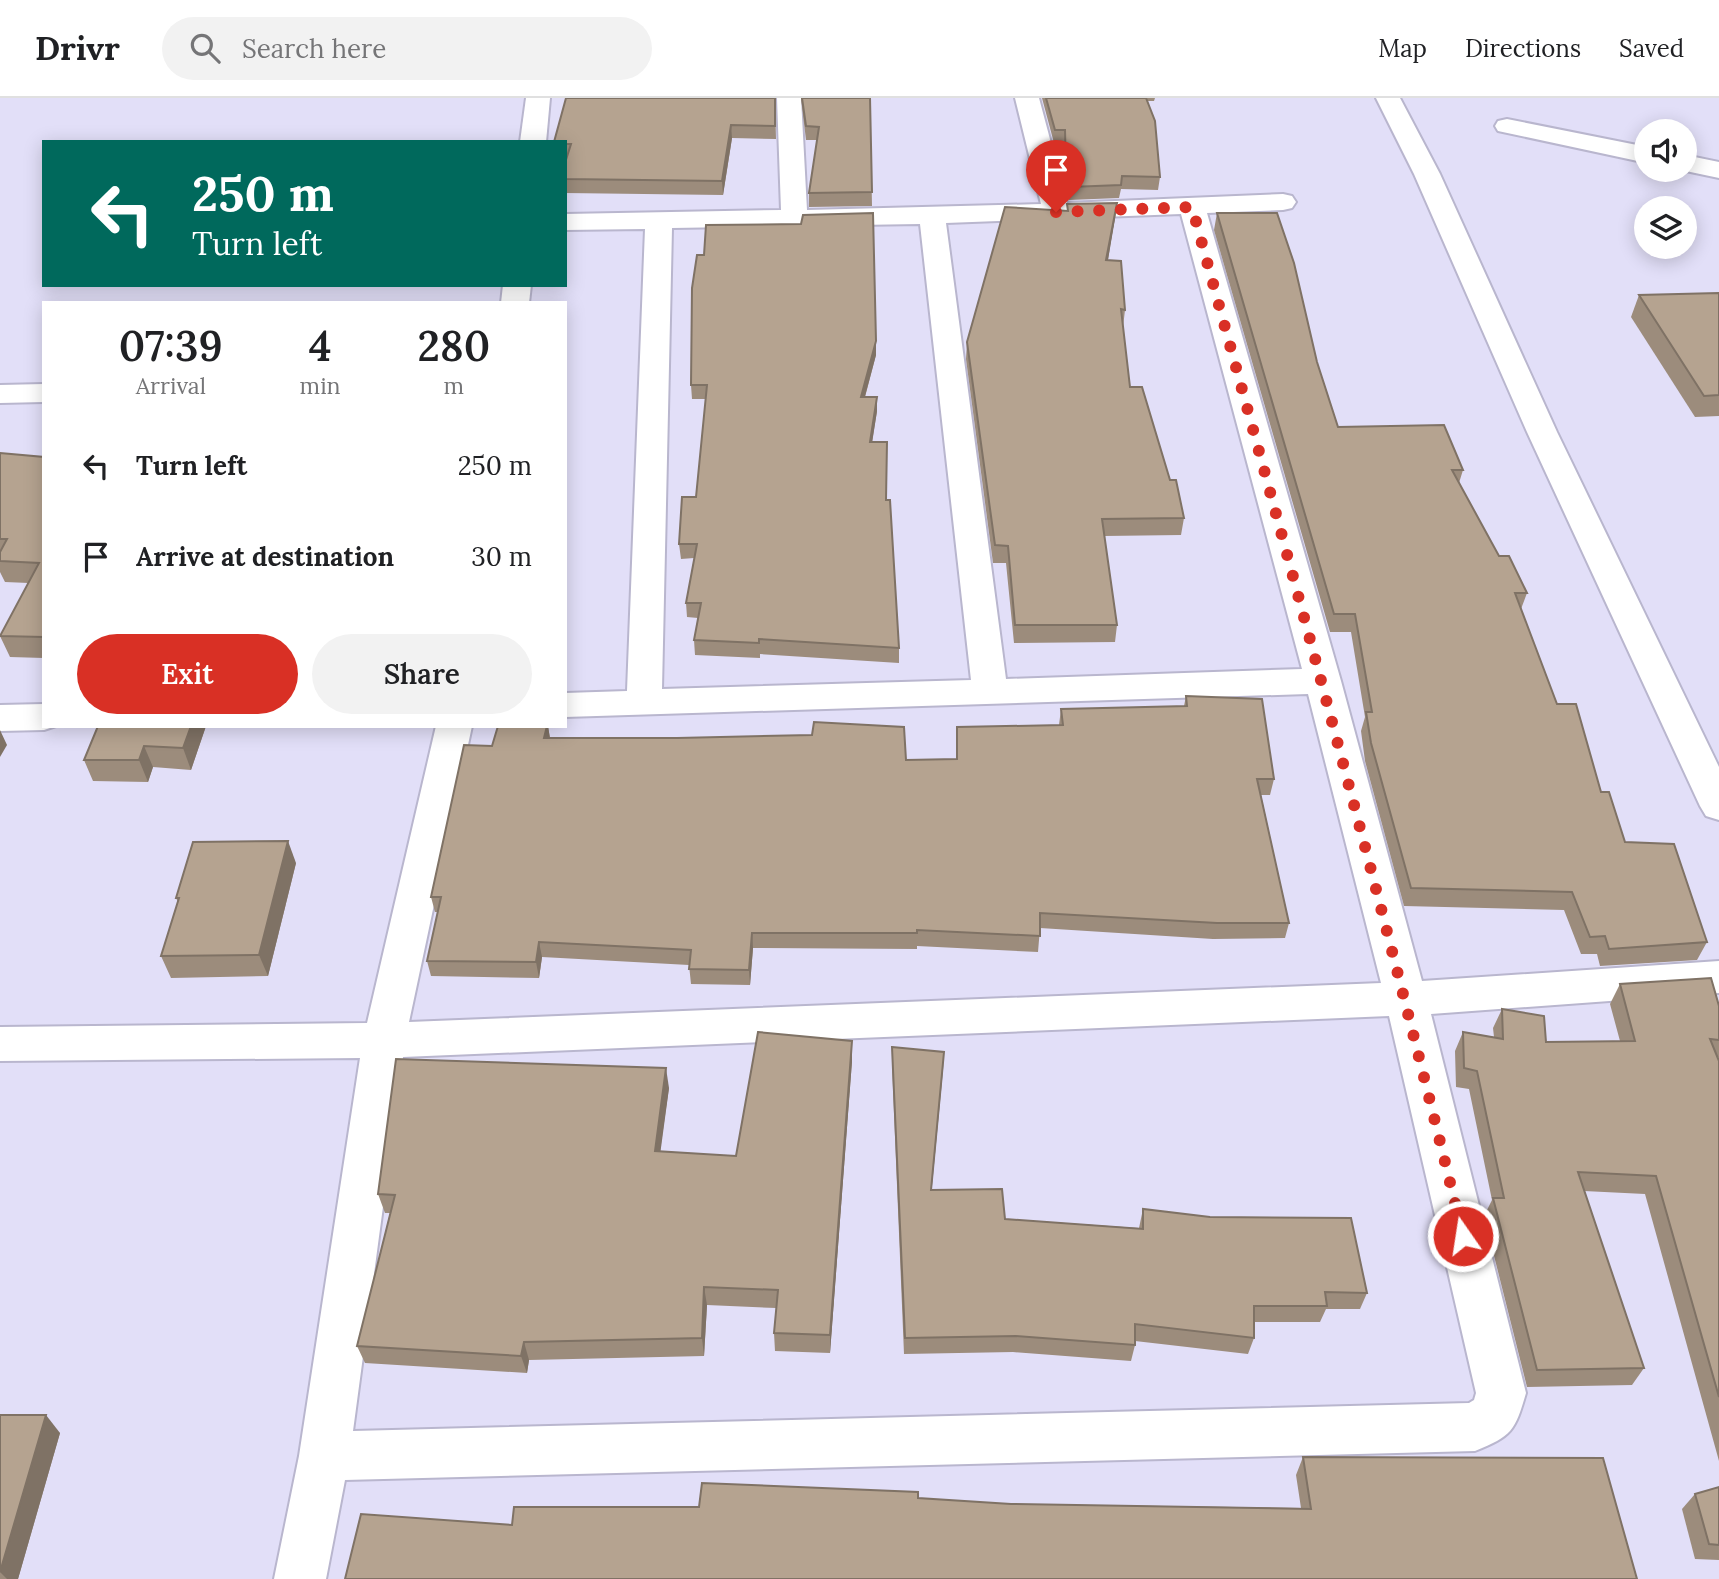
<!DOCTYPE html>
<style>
body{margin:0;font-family:Lora,serif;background:#f2f2f2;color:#202124;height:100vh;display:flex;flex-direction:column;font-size:26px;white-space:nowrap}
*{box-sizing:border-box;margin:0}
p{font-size:23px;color:#757577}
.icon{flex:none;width:38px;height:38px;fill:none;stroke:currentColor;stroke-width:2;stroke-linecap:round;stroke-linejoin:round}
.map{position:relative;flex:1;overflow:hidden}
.sheet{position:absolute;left:42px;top:203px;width:525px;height:427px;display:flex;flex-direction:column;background:#fff;border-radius:0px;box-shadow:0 4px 18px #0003}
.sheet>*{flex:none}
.hud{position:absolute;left:42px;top:42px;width:525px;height:147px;border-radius:0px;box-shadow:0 4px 18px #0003;background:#00695c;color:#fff;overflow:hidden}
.controls{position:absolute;left:1634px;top:21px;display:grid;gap:14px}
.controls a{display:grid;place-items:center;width:63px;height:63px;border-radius:50%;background:#fff;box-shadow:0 4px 18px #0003;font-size:35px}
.pin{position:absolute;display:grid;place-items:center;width:60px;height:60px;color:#fff;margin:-72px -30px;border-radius:50% 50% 50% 0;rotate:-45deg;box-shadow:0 0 7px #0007}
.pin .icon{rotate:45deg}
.me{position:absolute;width:77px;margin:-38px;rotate:347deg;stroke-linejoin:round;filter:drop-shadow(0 0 5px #0008)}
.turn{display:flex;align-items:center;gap:24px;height:147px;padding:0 35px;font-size:32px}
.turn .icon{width:91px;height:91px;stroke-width:2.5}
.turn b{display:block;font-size:49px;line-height:60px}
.eta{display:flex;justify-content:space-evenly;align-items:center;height:119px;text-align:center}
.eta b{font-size:42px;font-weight:600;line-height:49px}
.primary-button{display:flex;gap:14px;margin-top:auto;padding:14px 35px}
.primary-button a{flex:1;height:80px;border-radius:42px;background:#d93025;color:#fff;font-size:28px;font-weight:600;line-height:80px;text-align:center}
.primary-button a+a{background:#f2f2f2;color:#202124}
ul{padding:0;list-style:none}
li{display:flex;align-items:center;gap:21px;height:91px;padding:0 35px}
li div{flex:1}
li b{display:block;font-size:26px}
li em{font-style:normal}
header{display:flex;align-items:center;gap:42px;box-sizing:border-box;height:98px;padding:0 35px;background:#fff;border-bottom:2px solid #e0e0e0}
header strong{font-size:33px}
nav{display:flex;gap:38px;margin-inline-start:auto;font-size:24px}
.search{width:490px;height:63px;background:#f2f2f2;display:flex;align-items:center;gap:18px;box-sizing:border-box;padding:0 24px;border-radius:38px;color:#757577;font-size:26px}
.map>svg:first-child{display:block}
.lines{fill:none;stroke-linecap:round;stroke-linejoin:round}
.minor-casing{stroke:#b9b6ce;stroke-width:4}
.minor{fill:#fff;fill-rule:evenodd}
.wall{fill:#9c8c7c}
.shaded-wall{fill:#7f7265}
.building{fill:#b5a390;stroke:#7f7265;stroke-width:2}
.route{stroke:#d93025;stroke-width:12;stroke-dasharray:0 21.6}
</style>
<header>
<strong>Drivr</strong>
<div class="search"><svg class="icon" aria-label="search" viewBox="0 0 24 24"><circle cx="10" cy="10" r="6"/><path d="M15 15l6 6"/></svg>Search here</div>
<nav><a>Map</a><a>Directions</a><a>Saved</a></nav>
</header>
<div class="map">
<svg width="1719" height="1481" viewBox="0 0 1719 1481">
<rect width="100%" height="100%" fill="#e2dff8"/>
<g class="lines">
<defs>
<g id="minor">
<polygon points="526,0 550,0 546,44 520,44"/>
<path d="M777,0H801L807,112L1041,106L1015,0H1039L1067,105L1283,96L1292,98L1296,104L1292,110L1283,112L1207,115L1341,583L1422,883L1719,863V895L1431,916L1526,1295C1515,1333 1512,1338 1475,1353L345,1382L326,1481H274L299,1358L360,960L0,963V929L367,925L436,628H472L409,924L1381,885L1308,596L565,619V595L627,593L645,131L565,132V116L781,112ZM1181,116L1302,571L1006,581L946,125ZM920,126L971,582L662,591L672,130ZM1389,918L1476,1295L1474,1302L1469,1305L353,1333L403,959Z"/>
<polygon points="1376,0 1400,0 1440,76 1557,334 1719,669 1719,722 1706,718 1700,708 1527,334 1414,76"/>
<polygon points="1507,21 1647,49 1647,65 1498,33 1495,28 1498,23"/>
<polygon points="1685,57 1719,64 1719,80 1681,72 1685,72"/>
<polygon points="503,187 531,187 529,205 501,205"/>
<polygon points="44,286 44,304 0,305 0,287"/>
<polygon points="44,606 44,628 56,628 44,632 0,633 0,607"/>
</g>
</defs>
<use href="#minor" class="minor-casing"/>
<use href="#minor" class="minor"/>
</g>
<g class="wall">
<polygon points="775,0 776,41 732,40 723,97 565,95 565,65 567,60 565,60 565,44"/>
<polygon points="801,0 870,0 872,108 809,109 809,95 817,42 806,42"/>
<polygon points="1042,0 1155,0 1154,3 1147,3 1160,79 1158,92 1121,91 1119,100 1069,102 1065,86 1063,45 1054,45"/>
<polygon points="1117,105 1108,162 1125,212 1123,229 1130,289 1170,382 1184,420 1181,437 1104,438 1117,527 1115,544 1014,545 1006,465 993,465 966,261 967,244 1067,113 1067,106"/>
<polygon points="1217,115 1317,264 1338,329 1463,372 1459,385 1499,458 1527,495 1521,511 1557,606 1601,694 1625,744 1707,844 1697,862 1600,868 1597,856 1581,856 1564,812 1404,808 1365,663 1361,633 1365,619 1351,534 1330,534 1214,132"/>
<polygon points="1719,195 1719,318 1695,319 1631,219 1639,197"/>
<polygon points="876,243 876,257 865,299 877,299 877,313 872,344 886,402 899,550 899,565 760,556 760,560 695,557 694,542 698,520 687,519 686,505 694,460 681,461 679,446 696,399 706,301 692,301 691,287"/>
<polygon points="0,355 44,359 44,560 10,559 0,538 29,485 5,484 0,474"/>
<polygon points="1186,598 1274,681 1270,697 1261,697 1289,825 1285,840 1213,841 1040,830 1038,854 917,848 917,851 753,850 750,887 691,886 689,867 542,859 539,880 431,878 427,863 438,814 435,814 431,799 492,648 548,628 550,640 906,662 956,661 957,629 1059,627 1061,611 1184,608"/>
<polygon points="98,628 206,628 191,672 153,669 148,684 93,683 84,662"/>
<polygon points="296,765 268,878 171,880 161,858 178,804 176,800"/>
<polygon points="1620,886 1719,908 1719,959 1718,961 1719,963 1719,1363 1645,1096 1584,1093 1644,1270 1632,1287 1527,1289 1484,1118 1492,1102 1469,991 1456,989 1455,953 1463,934 1494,939 1493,930 1502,911 1546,944 1620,943 1610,906"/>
<polygon points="892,949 944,954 931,1092 1005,1121 1139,1130 1143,1111 1367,1195 1360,1211 1326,1211 1320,1224 1254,1224 1254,1240 1248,1256 1135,1243 1135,1247 1131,1263 1013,1254 904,1256 892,967"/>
<polygon points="852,963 830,1255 775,1253 774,1235 776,1210 707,1207 704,1258 529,1262 527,1275 365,1265 357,1248 390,1115 385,1115 378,1096 669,990 660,1053 736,1058"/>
<polygon points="0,1317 60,1335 18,1481 0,1481"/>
<polygon points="1303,1359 1637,1481 512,1427 699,1409 918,1400 1011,1406 1301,1410 1296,1377"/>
<polygon points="1719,1389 1719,1462 1695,1461 1682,1411 1695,1396"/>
</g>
<g class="shaded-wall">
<polygon points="731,27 732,40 723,97 722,83"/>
<polygon points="1117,105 1115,121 1105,179 1106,162"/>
<polygon points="876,243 876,257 861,313 861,299"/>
<polygon points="877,299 877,313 870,358 870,344"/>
<polygon points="565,477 567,491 565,501"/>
<polygon points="191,628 206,628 191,672 183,650"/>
<polygon points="547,628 548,628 550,641 544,640"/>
<polygon points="0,632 7,647 0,659"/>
<polygon points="144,648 153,669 148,684 139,662"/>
<polygon points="288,743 296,765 268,878 259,857"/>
<polygon points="752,835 753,850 750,887 749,872"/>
<polygon points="539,844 542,859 539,880 536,864"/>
<polygon points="852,943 852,963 830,1255 830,1237"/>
<polygon points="944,954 943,972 930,1109 931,1092"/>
<polygon points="666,970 669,990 658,1072 655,1053"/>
<polygon points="704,1189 707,1207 704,1258 702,1240"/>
<polygon points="524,1244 529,1262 527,1275 521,1258"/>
<polygon points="46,1317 60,1335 18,1481 7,1481 0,1474"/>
</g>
<g class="building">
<polygon points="566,0 775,0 775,28 731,27 722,83 565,81 565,65 571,46 565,46 565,44 554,44"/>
<polygon points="802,0 870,0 872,94 809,95 819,29 806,28"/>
<polygon points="1046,0 1146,0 1155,23 1160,79 1122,78 1121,87 1070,89 1066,73 1065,32 1055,32"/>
<polygon points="1117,105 1106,162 1121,163 1125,212 1121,211 1130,289 1142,289 1170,382 1176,382 1184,420 1102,421 1117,527 1015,527 1008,448 995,447 967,244 1005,109 1068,113 1067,106"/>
<polygon points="873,115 876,243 861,299 877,299 870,344 887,344 886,402 890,402 899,550 759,541 759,545 694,542 701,505 686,505 697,446 679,446 682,399 696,399 707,287 691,287 692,190 697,157 704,157 706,127 801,126 803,117"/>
<polygon points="1217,115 1277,115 1294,165 1317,264 1338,329 1444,327 1463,372 1452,372 1499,458 1509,458 1527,495 1515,495 1557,606 1576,606 1601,694 1609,694 1625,744 1674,746 1707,844 1609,851 1605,838 1590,839 1572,794 1411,790 1371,645 1366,614 1372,614 1355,516 1334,516"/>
<polygon points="1719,195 1719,297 1704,298 1639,197"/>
<polygon points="0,355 44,359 44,539 0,538 39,465 0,463 0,454 7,441 0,441"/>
<polygon points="1186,598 1262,601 1274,681 1257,681 1289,825 1217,825 1040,815 1040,838 917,832 917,835 752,835 749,872 689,871 691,852 539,844 536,864 427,863 441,799 431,799 464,647 492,648 498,628 547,628 544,640 677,640 812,637 814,624 904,629 906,662 957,661 957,629 1063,627 1061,611 1187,608"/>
<polygon points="98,628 191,628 183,650 144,648 139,662 84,662"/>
<polygon points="288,743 259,857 161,858 179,800 176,800 193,744"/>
<polygon points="1711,880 1719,908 1719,942 1710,941 1719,963 1719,1299 1656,1078 1578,1074 1644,1270 1537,1272 1493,1100 1504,1100 1477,973 1464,970 1463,934 1503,941 1502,911 1544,918 1546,944 1635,943 1620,886"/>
<polygon points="758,934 852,943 830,1237 774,1235 778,1192 704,1189 702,1240 524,1244 521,1258 357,1248 395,1097 378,1096 396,961 666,970 655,1053 736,1058"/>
<polygon points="892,949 944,954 931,1092 1002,1091 1005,1121 1143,1131 1143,1111 1210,1119 1351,1120 1367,1195 1325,1194 1327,1208 1254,1208 1254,1240 1135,1226 1135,1247 1016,1238 905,1240"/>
<polygon points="0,1317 46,1317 0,1474"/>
<polygon points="1303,1359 1603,1360 1637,1481 345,1481 361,1416 512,1427 514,1409 699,1409 702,1385 918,1394 918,1400 1011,1406 1311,1411"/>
<polygon points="1719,1389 1719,1447 1709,1446 1695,1396"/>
</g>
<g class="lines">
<path class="route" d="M1056,114L1192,109C1286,451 1380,793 1463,1138"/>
</g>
</svg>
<div class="controls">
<a><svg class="icon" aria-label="sound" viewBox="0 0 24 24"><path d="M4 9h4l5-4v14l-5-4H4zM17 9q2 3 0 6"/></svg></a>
<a><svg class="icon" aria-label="layers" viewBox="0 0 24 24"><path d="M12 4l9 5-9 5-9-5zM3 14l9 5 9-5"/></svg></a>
</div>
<div class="pin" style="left:1056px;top:114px;background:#d93025"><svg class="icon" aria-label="arrive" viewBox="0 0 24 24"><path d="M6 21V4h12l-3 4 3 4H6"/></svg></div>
<svg class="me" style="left:1463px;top:1138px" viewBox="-20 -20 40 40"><circle r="17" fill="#d93025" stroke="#fff" stroke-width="3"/><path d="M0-11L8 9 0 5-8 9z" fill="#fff"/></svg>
<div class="hud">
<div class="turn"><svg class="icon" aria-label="left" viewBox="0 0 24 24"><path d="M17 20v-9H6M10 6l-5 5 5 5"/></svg><div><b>250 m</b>Turn left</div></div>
</div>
<section class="sheet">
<div class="eta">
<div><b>07:39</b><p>Arrival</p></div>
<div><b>4</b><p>min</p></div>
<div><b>280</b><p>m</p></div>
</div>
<ul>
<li><svg class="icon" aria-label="left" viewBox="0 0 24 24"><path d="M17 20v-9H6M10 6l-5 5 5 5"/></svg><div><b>Turn left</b></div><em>250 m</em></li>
<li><svg class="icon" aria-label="arrive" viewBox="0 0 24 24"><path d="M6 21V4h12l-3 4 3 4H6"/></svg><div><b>Arrive at destination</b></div><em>30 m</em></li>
</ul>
<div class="primary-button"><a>Exit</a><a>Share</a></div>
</section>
</div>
